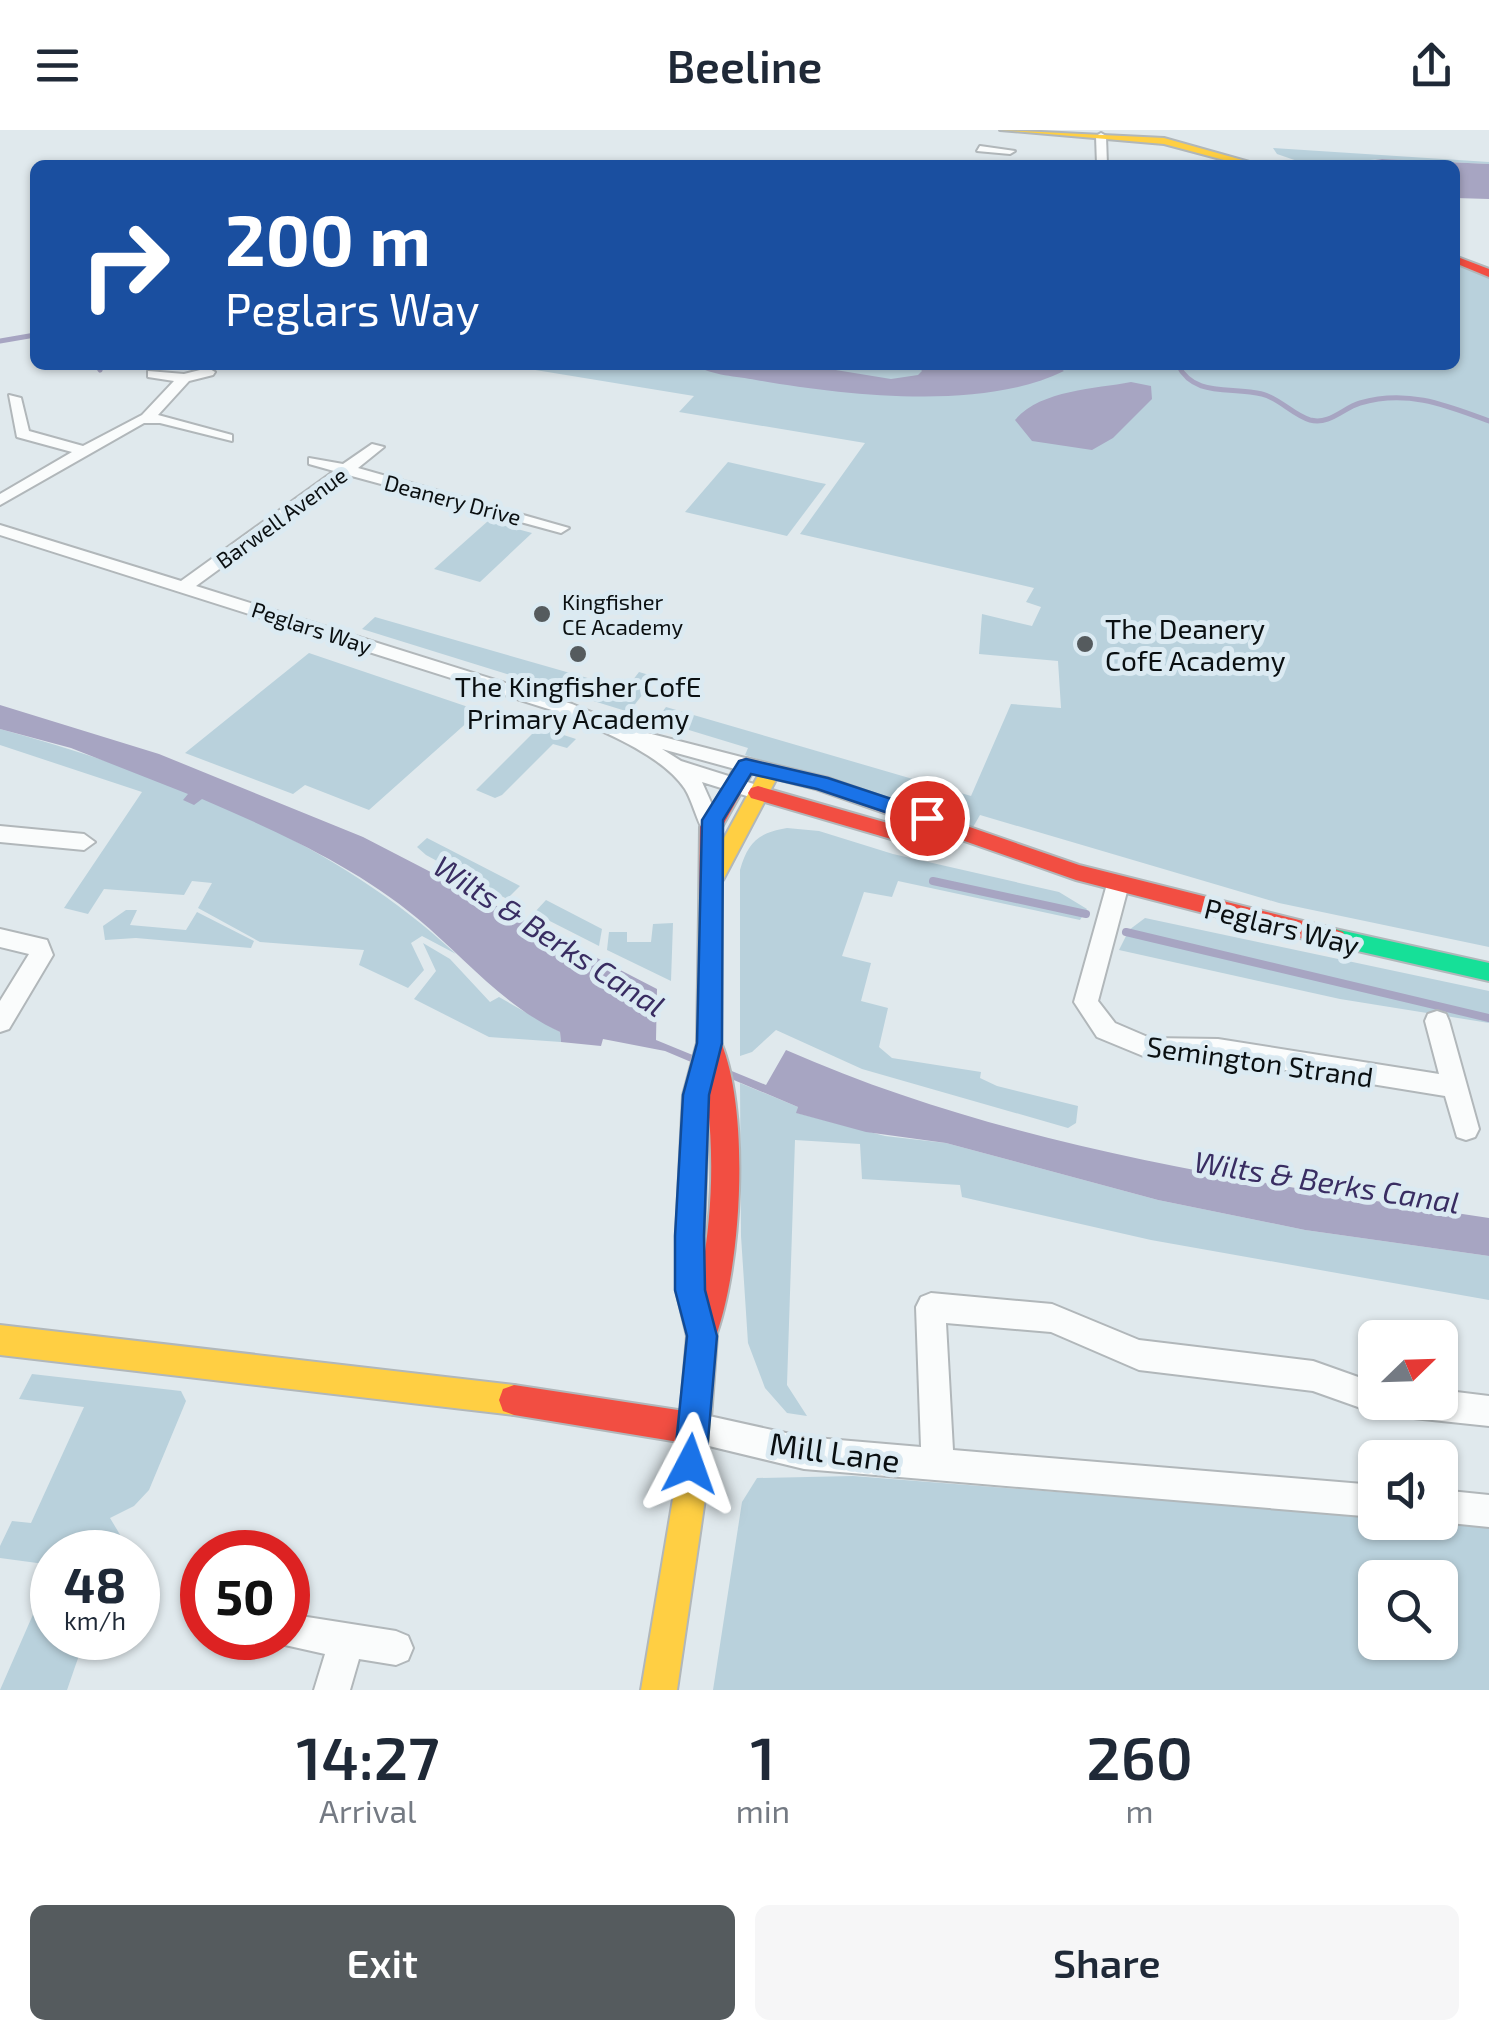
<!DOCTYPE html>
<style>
body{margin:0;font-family:"Exo 2",sans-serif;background:#f6f6f7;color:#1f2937;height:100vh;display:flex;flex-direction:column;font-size:38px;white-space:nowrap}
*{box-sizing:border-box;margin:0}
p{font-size:32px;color:#747a83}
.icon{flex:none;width:55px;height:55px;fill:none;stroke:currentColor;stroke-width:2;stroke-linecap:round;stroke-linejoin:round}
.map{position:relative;height:1560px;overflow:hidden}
.sheet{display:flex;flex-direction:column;background:#fff;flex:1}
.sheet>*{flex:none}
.guide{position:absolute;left:30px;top:30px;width:1430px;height:210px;border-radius:15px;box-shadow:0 2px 8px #0004;background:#1a4fa0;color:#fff;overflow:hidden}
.needle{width:65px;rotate:67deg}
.controls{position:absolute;left:1358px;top:1190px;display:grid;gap:20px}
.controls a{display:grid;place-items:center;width:100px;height:100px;border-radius:15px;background:#fff;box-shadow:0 2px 8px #0004;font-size:50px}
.speed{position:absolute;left:30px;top:1400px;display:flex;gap:20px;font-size:50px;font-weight:700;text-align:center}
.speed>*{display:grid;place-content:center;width:130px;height:130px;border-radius:50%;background:#fff;box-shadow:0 2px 8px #0004;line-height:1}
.speed small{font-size:25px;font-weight:400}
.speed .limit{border:15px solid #d22;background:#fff;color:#111}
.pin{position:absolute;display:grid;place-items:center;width:85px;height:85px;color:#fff;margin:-42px;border:5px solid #fff;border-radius:50%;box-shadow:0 2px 10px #0007}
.me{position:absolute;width:110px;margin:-55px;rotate:4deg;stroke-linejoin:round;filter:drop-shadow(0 0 8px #0008)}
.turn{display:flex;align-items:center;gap:35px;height:210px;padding:0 30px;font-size:45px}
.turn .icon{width:130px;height:130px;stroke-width:2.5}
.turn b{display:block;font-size:70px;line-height:85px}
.eta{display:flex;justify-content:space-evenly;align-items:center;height:170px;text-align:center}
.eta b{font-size:60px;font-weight:600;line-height:70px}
.button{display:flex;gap:20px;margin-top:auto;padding:20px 30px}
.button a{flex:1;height:115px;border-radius:15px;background:#555b5e;color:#fff;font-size:40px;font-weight:600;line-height:115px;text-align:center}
.button a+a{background:#f6f6f7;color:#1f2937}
header{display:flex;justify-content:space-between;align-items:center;height:130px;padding:0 30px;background:#fff;font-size:45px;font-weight:600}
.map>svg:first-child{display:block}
.green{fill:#b9d1dc;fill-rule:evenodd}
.water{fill:#a7a5c2}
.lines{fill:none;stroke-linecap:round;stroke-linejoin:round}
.stream-far1{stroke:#a7a5c2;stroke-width:5}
.stream{stroke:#a7a5c2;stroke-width:8}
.street-casing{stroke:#b1b7ba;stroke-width:4}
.fast-casing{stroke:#b1b7ba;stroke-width:4}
.slow-casing{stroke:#b1b7ba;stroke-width:4}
.jam-casing{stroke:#b1b7ba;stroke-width:4}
.street{fill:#fafcfc;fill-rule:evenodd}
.fast{fill:#16e098;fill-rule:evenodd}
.slow{fill:#ffcf43;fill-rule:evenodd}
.jam{fill:#f24e42;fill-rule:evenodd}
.route{fill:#1a73e8;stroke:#114b97;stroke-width:2.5}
.poi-dot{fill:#555b5e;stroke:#dbeaf2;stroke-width:4}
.labels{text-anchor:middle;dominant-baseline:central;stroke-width:10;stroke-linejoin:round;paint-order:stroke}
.far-street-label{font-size:22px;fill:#0a0f11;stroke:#dbeaf2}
.far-poi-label{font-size:22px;fill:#0a0f11;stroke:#dbeaf2;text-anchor:start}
.poi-label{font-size:28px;fill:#0a0f11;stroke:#dbeaf2;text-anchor:start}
.street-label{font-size:28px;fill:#0a0f11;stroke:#dbeaf2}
.water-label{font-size:30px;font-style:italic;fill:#392d62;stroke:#dbeaf2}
.near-street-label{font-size:32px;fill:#0a0f11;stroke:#dbeaf2}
</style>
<header><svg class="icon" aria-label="menu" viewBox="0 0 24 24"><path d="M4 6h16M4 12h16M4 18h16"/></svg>Beeline<svg class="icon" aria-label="share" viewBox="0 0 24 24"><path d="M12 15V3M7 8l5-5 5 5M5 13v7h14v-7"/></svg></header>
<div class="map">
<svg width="1489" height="1560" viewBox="0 0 1489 1560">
<rect width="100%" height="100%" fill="#e0e9ed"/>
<g class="green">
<polygon points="1273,18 1489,32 1489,34 1382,29 1309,35 1277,24"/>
<polygon points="1455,134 1489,148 1489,817 1279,773 980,685 973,697 745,625 748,618 656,590 666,577 971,666 1011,574 1061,578 1058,531 979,524 982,484 1032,496 1041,477 1026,472 1034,458 800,404 865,313 679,282 694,266 505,235 1455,235"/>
<polygon points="728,332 816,352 826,354 787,406 685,382"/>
<polygon points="488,391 532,403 480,452 434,439"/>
<polygon points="375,487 626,559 639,542 656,547 629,582 362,499"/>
<polygon points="309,523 480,581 369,680 305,655 293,664 185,623"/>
<polygon points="539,597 576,609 567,618 553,614 502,665 495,668 476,660"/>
<path d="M0,599C161,643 332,708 456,824L422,806L411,813L424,840L408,858L359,835L364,820L260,812L198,778L212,753L192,751L184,765L104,759L88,784L64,778L142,662L0,615Z"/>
<path d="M787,698L819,701L893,724L1059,762L1087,779L1080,790L898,751L892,767L864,762L842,826L871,833L861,871L888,878L879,917L892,928L981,942L980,948L997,956L1078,976L1076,993L1068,998L862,939L776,900L752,922L740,926V740C748,712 758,703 787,698Z"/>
<polygon points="427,708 520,756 507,769 426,725 417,717"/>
<polygon points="546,770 602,799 599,816 534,783"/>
<polygon points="126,780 137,780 130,795 186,800 197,782 254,811 251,818 136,808 105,810 103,796"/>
<polygon points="1145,788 1489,861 1489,893 1340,869 1119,820 1129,800"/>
<polygon points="673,793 671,851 607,820 609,802 627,802 627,812 651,812 653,794"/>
<polygon points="423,813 450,829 490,872 499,867 560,902 561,912 489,907 414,869 436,841"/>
<polygon points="740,953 798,977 797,983 885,1006 946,1013 1158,1070 1305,1100 1489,1126 1489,1170 1151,1110 962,1067 960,1055 862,1049 860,1014 795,1010 787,1255 807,1286 787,1283 765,1258 748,1213 741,1106"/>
<polygon points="32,1244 181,1261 186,1271 149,1360 134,1376 110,1388 125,1413 123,1422 52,1422 52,1435 0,1428 0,1416 12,1391 31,1393 84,1277 19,1269"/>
<path d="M853,1346L1375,1387V1392L1489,1396V1560H713L742,1372L757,1348ZM1375,1448H1440V1512H1375Z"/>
<polygon points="52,1441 52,1508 85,1508 67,1560 0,1560"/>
</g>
<g class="water">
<polygon points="1382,29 1489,34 1489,69 1455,68 1455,35 1339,35"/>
<path d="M696,235H805L891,249L918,245L922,241L917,235H1055L1064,241C982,282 843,265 756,250C737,246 712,246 696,235Z"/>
<path d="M1131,252L1151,256L1152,269L1113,308L1092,320L1032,311L1015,290C1040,260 1095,259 1131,252Z"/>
<path d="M0,575L159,624L363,707L657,859L656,910L766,955L786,920C1009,1018 1250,1052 1489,1088V1126L1305,1100L1158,1070L946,1013L866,1002L796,983L798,977L665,921L603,909L601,916L561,912L560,902C502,875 465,828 417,788C355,736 276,701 202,669L194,675L183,670L188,664L71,618L0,599Z"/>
</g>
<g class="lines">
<g class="stream-far1">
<polyline points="0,211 35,205"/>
<polyline points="97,235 100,240"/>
<path d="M1178,235C1194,268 1232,256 1262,264C1279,268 1293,285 1310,290C1330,295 1343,278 1360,273C1407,259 1446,275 1489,291"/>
</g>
<g class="stream">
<polyline points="933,751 1086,784"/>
<polyline points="1126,802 1489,888"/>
</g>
<defs>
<g id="street">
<polygon points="1101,3 1106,6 1107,35 1097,35 1096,6"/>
<polygon points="980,16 1015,21 1010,24 977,21"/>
<polygon points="208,238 215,242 213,245 189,251 158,285 232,305 232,311 160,293 144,293 0,375 0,364 72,322 17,307 9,265 21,268 29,301 83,316 142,285 174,251 148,247 148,241 184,244"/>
<path d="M372,314L384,317L358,338L569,398L561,403L348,345L196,456L572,574L632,599L753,630L756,635L753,640L746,642L662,619L681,631L757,655L760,660L757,665L750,667L702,652L722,697L718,702H704C696,689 693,672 685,659C661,623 597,599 558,582L0,405V395L181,451L334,341L309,334V328L343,334Z"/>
<polygon points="0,696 84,704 95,712 84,720 0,712"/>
<polygon points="1118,746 1129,754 1098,871 1115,893 1150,908 1218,909 1439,944 1425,891 1428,884 1437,881 1446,884 1449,891 1479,999 1475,1007 1466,1010 1457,1007 1445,966 1218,929 1148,928 1097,907 1074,872 1107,754"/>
<polygon points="0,799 47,810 53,825 9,899 0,902 0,871 29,824 0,817"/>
<polygon points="931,1163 1052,1174 1139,1210 1313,1231 1375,1253 1375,1272 1388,1272 1386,1279 1375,1283 1313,1261 1139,1240 1051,1202 946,1193 953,1320 1375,1355 1375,1387 804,1339 680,1309 675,1298 680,1287 691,1282 804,1307 921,1317 916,1177 921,1167"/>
<polygon points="1440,1260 1489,1266 1489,1296 1404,1287 1393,1283 1389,1272 1440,1272"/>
<polygon points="1440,1360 1489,1365 1489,1397 1440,1392"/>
<polygon points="288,1484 396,1501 408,1506 413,1518 408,1530 396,1535 359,1529 350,1560 314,1560 325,1524 276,1513 273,1508 288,1508"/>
</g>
<polygon id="fast" points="1335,799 1489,833 1489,851 1327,814 1324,808 1327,802"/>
<g id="slow">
<polygon points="1000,0 1164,8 1260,35 1243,35 1164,14"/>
<polygon points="769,637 779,644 723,750 712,758 704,756 701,750 759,644"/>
<polygon points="710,774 718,777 721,783 721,913 709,965 704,1106 704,1160 717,1206 705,1369 677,1560 641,1560 673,1369 687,1206 676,1160 676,1106 683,965 697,913 699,783 702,777"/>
<polygon points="0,1195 514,1255 525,1259 529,1270 525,1281 514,1285 0,1225"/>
</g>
<g id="jam">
<polygon points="1455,126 1489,139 1489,147 1455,133"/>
<polygon points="746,628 828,648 1079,735 1335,799 1343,802 1346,808 1343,814 1335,817 1076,750 816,659 752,643 722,697 721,783 718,789 702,789 699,783 700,697 739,630"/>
<polygon points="758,656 947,710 950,715 939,723 751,668 748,663 751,658"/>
<path d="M709,903L718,906C752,974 742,1147 712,1216L702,1221L692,1216L687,1206C714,1111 720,1009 697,913L700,906Z"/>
<polygon points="514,1255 691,1282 702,1287 707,1298 702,1309 691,1314 514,1285 503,1281 499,1270 503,1259"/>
</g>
</defs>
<use href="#street" class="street-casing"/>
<use href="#fast" class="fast-casing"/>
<use href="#slow" class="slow-casing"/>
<use href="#jam" class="jam-casing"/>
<use href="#street" class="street"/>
<use href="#fast" class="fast"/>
<use href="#slow" class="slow"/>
<use href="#jam" class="jam"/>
</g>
<polygon class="route" points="746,629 828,648 934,683 937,688 927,696 817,659 751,644 723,690 722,913 709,965 704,1106 705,1160 717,1206 706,1334 701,1345 690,1350 679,1345 674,1334 687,1206 675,1160 675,1106 683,965 697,913 702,690 739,631"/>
<g class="poi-dot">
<circle cx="542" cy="484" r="10"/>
<circle cx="1085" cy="514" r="10"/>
<circle cx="578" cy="524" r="10"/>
</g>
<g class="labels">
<g class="far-street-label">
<text transform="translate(453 369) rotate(15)">Deanery Drive</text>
<text transform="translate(281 387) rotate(-36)">Barwell Avenue</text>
<text transform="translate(312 497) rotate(18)">Peglars Way</text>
</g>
<g class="far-poi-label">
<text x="562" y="471">Kingfisher<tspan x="562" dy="25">CE Academy</tspan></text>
</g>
<g class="poi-label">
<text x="1105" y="498">The Deanery<tspan x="1105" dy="32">CofE Academy</tspan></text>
<text x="578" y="556" text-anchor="middle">The Kingfisher CofE<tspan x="578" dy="32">Primary Academy</tspan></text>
</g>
<g class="street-label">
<text transform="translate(1282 796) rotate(14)">Peglars Way</text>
<text transform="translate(1260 931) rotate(8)">Semington Strand</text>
</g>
<g class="water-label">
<text transform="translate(550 805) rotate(33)">Wilts &amp; Berks Canal</text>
<text transform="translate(1327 1051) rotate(9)">Wilts &amp; Berks Canal</text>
</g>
<g class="near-street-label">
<text transform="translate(835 1321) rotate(8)">Mill Lane</text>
</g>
</g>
</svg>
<div class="controls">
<a><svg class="needle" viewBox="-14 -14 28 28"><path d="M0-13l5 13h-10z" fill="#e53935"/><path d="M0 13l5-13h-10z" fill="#747a83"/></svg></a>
<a><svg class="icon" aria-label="sound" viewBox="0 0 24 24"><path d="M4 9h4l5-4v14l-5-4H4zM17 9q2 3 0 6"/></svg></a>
<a><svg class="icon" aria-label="search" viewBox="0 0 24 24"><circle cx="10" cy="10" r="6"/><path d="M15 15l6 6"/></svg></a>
</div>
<div class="speed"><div>48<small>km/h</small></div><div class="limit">50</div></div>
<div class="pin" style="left:927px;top:688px;background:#d93025"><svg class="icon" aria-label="arrive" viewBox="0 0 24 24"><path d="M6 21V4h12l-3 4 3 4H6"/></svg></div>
<svg class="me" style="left:690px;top:1334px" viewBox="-20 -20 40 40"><path d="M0-17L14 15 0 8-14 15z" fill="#1a73e8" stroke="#fff" stroke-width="4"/></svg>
<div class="guide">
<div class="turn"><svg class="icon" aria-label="right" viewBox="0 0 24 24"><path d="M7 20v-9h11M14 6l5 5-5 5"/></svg><div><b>200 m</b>Peglars Way</div></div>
</div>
</div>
<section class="sheet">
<div class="eta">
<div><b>14:27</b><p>Arrival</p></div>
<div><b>1</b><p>min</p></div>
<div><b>260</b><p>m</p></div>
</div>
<div class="button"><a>Exit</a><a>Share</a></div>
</section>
